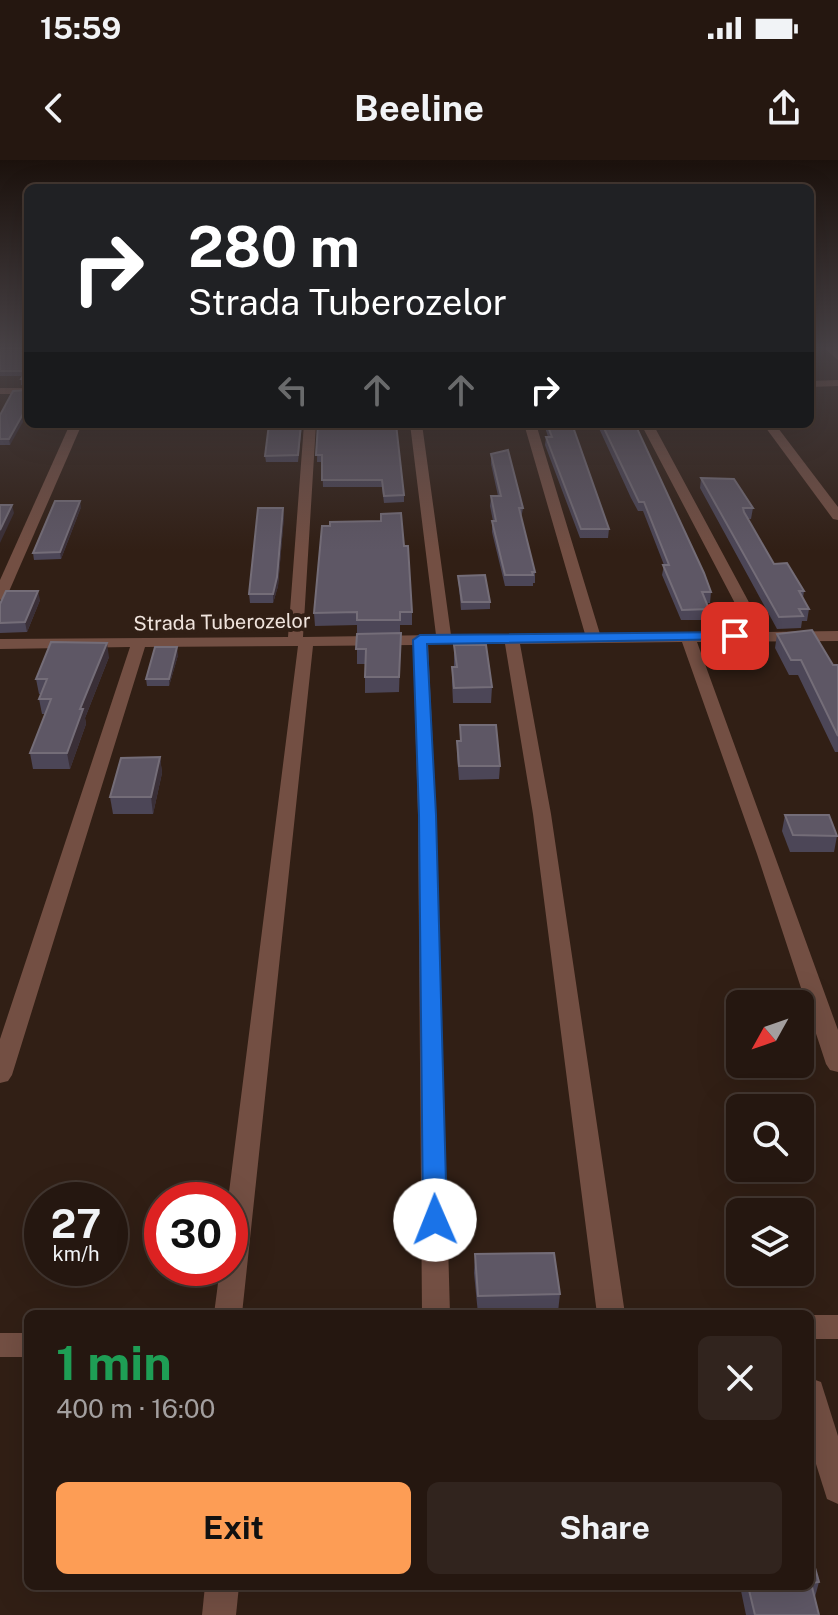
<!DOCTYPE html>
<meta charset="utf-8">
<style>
body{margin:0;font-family:"Public Sans",sans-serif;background:#31241e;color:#f1f3f6;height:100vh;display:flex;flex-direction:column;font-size:30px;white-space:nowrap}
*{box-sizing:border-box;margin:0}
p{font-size:26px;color:#a39f9f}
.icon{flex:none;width:44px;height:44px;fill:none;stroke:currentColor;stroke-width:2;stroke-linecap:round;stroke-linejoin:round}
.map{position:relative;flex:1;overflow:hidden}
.side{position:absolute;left:24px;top:1150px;width:790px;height:280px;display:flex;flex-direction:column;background:#251710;border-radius:12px;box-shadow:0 8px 32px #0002,0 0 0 2px #423630}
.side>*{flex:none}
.guide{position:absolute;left:24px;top:24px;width:790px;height:244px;border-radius:12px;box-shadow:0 8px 32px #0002,0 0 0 2px #423630;background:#202124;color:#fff;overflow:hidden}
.needle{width:52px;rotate:230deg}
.buttons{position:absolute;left:726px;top:830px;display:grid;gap:16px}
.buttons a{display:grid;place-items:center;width:88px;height:88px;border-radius:12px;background:#251710;box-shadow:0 8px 32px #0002,0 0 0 2px #423630;font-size:40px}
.speed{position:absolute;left:24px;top:1022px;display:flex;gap:16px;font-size:40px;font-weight:700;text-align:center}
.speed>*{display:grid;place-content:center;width:104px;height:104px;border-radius:50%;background:#251710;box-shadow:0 8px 32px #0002,0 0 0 2px #423630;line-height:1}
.speed small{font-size:20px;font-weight:400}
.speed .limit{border:12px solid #d22;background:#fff;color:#111}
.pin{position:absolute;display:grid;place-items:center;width:68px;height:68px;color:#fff;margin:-34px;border-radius:16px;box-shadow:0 4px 12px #0006}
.me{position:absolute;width:88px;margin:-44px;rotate:359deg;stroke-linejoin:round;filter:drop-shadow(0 0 6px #0008)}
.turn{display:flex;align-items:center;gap:28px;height:168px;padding:0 32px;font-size:36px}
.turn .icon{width:104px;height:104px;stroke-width:2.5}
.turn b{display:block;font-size:56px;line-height:68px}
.lanes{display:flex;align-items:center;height:76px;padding:0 32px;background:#0003;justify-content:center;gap:40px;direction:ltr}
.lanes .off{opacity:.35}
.round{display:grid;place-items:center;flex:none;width:84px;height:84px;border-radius:12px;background:#31241e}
.headline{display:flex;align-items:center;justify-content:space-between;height:136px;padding:0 32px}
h1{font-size:48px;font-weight:700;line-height:60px;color:#1e9e55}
.cta{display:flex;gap:16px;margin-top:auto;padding:16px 32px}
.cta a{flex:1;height:92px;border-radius:12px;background:#fd9d55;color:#111;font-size:32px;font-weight:700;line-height:92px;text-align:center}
.cta a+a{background:#31241e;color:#f1f3f6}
.status{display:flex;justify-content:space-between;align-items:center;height:56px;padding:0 40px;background:#251710;direction:ltr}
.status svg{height:22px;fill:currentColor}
header{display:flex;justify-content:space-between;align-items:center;height:104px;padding:0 32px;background:#251710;font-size:36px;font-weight:700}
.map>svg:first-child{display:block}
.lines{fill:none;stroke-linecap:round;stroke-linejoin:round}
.street{fill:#734f43;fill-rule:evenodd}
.wall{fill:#4c4657}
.shaded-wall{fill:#3a2f37}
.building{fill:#5e5765;stroke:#746d78;stroke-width:2}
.route{fill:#1a73e8;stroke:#114b97;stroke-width:2}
.labels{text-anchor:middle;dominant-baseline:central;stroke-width:8;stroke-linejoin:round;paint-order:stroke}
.far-street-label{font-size:20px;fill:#efe3dc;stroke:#311f15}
</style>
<div class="status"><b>15:59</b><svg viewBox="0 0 49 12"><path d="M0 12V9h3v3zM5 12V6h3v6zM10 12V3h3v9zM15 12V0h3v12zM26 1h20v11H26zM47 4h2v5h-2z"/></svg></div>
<header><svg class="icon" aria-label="back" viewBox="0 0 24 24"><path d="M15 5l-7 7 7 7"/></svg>Beeline<svg class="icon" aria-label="share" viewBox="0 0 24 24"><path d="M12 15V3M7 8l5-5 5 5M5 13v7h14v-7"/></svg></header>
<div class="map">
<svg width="838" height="1455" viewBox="0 0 838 1455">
<rect width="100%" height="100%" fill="#311f15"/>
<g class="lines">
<g class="street">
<polygon points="824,188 834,188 838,192 838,200"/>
<polygon points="838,220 838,226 810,227 810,221"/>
<rect x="0" y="228" width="28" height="6"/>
<polygon points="70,264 82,264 7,436 0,440 0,420"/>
<polygon points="304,264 316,264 303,477 436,475 410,264 422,264 451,475 585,474 524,264 536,264 600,474 750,472 641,264 653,264 765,472 838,471 838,481 697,482 838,870 838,912 830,910 826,904 757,694 682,482 520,484 551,654 625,1154 597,1154 533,654 505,484 428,484 436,655 450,1154 422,1154 418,655 413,485 313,486 242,1154 214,1154 220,1108 230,1108 228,1040 298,486 145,487 12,915 8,921 0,923 0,879 130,487 0,489 0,479 288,477"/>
<polygon points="763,264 775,264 838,347 838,360 833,359"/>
<rect x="810" y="1155" width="28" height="24"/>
<rect x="0" y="1173" width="28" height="24"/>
<polygon points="810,1218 821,1222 838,1276 838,1344 827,1339 810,1285"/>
<polygon points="205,1426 239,1426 236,1455 202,1455"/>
</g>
</g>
<g class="wall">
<polygon points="0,188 28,188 28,226 21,225 21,219 22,216 0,216"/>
<polygon points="27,231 10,285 0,285 0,255"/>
<polygon points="269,264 302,264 298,302 266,302 265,296"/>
<polygon points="318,264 404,335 404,342 384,343 382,327 323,327 322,302 317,302"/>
<polygon points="544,264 572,264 609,369 608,378 580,378 545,285 546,277 548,277"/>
<polygon points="597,264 635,264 711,432 710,443 706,443 709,449 708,460 681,460 662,415 664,405 643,351 638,351 631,338"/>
<polygon points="491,294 523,348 521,359 535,412 535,423 533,423 533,426 505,426 492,372 492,361 493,361 490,346 491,336 498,336 491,304"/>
<polygon points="701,318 753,348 751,359 748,359 774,404 804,431 803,438 809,449 807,461 802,461 801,468 777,469 700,328"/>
<polygon points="81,347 61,399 34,400 33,393"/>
<polygon points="284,356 278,426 273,443 250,443 249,434"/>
<polygon points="404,386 412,452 412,465 400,465 400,473 357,473 357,465 315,466 314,453"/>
<polygon points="458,416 490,442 490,449 461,450"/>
<polygon points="40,440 27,472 0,473 0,444"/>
<polygon points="401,473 399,532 365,533 365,504 357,504 357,474"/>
<polygon points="777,474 833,505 838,505 838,592 835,592 798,515 789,515 775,488"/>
<polygon points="454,485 492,527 491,543 453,543 452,522 452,507 454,507"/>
<polygon points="178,495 169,526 147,526 146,519"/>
<polygon points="109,497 85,558 86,564 70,609 33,609 30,593 45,554 42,554 39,539 41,534 39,534 36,519"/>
<polygon points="460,565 500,606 499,619 459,620 457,595 457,581 460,581"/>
<polygon points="160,597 162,613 153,654 113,654 110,637"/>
<polygon points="785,655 837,676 834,692 790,692 782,671"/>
<polygon points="475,1094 560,1134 558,1152 478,1154 474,1113"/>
<polygon points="810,1390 819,1422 815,1437 819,1455 746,1455 740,1426 810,1426"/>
</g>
<g class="shaded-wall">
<polygon points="28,245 28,253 10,285 9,279"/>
<polygon points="80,341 81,347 61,399 60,392"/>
<polygon points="12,345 14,353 0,383 0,370"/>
<polygon points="283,348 284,356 278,426 273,443 273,434"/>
<polygon points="38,431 40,440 27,472 25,462"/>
<polygon points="107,483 109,497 85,558 86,564 70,609 67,593 80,549"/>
<polygon points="177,487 178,495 169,526 169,519"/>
<polygon points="160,597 162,613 153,654 151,637"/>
</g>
<g class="building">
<polygon points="0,188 28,188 28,220 21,219 26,211 0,211"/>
<polygon points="28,230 28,245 9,279 0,279 0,255 13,231"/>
<polygon points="269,264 301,264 298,295 265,296"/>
<polygon points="318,264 396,264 404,335 384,336 382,320 322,320 322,295 316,295"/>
<polygon points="547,264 572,264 609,369 581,369 546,277 552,277"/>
<polygon points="602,264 635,264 704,413 711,432 702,432 709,449 682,450 663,405 669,405 644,342 639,342"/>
<polygon points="508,290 523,348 519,348 535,412 532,412 533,415 505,415 492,361 496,361 491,336 501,336 491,294"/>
<polygon points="701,318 734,319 753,348 743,348 744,352 774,404 787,403 804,431 799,431 809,449 799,449 803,456 779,457"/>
<polygon points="55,341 80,341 60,392 33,393"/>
<polygon points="0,345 12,345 0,370"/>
<polygon points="258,348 283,348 277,417 273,434 249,434"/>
<polygon points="401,353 404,386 408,386 412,452 400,452 400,460 357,460 357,452 314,453 322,366 330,366 330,362 381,361 381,354"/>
<polygon points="485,415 490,442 462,442 458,416"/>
<polygon points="6,431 38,431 25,462 0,463 0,444"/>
<polygon points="812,470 833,505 838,505 838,576 801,500 791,500 777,474"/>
<polygon points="401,473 399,517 365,517 366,489 356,489 357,474"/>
<polygon points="51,482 107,483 80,549 83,549 67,593 30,593 51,539 39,539 47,519 36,519"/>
<polygon points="454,485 486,485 492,527 454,528 452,507 457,507"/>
<polygon points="155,487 177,487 169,519 146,519"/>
<polygon points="460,565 496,565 500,606 459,606 457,581 461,581"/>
<polygon points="160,597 151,637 110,637 121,598"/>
<polygon points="785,655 829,655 837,676 793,675"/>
<polygon points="554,1093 560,1134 478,1136 475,1094"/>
<polygon points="810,1390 819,1422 811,1423 819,1455 755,1455 748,1426 810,1426"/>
</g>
<linearGradient id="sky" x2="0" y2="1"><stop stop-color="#1b110c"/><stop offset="0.48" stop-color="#484246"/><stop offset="1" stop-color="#484246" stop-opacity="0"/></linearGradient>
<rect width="838" height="391" fill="url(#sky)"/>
<polygon class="route" points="735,472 742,476 740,479 427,484 436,655 447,1060 443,1067 435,1070 426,1067 423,1060 419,655 413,480 420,475"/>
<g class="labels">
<g class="far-street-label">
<text transform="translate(222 462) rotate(-1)">Strada Tuberozelor</text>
</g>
</g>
</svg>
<div class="buttons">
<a><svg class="needle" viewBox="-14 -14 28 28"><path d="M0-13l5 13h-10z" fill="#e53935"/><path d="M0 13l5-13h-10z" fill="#a39f9f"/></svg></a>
<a><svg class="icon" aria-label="search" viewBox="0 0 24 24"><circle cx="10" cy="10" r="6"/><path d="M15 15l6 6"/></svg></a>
<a><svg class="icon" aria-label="layers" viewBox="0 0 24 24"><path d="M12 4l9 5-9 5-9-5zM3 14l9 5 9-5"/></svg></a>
</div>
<div class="speed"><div>27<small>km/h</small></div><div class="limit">30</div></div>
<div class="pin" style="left:735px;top:476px;background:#d93025"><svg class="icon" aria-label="arrive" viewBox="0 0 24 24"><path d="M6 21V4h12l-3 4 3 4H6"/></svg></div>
<svg class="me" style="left:435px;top:1060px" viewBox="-20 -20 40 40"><circle r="19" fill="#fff"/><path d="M0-13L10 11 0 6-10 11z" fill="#1a73e8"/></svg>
<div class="guide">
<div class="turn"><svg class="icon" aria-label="right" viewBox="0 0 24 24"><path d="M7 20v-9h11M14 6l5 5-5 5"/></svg><div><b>280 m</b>Strada Tuberozelor</div></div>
<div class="lanes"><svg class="icon off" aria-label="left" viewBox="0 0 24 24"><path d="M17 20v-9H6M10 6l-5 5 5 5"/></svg><svg class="icon off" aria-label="ahead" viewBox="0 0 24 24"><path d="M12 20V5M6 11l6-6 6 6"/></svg><svg class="icon off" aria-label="ahead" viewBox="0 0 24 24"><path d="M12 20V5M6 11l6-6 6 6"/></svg><svg class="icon" aria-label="right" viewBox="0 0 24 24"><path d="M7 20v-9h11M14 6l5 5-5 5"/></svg></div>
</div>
<section class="side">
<div class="headline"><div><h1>1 min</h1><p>400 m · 16:00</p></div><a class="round"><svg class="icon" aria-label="close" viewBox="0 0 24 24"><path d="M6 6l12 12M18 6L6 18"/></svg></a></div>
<div class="cta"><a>Exit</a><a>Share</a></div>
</section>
</div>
